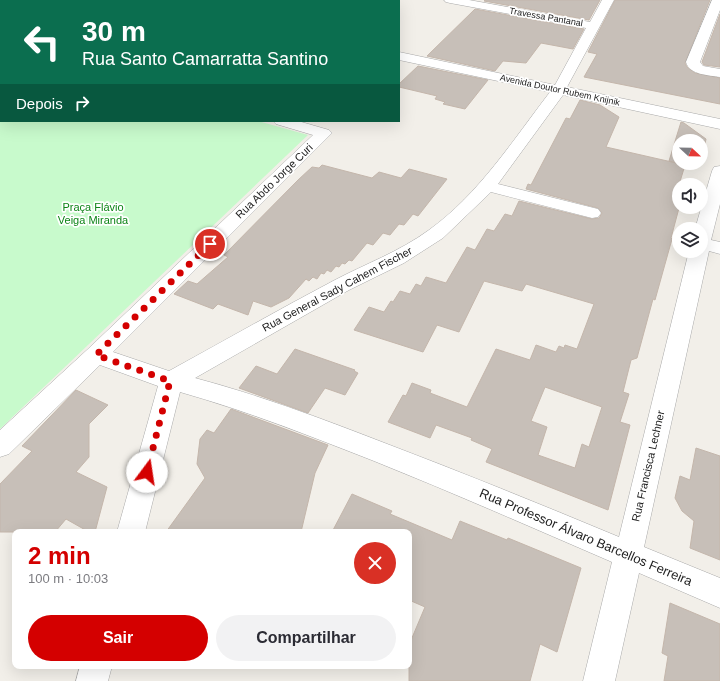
<!DOCTYPE html>
<html lang="pt">
<meta charset="utf-8">
<style>
body{margin:0;font-family:Arial,sans-serif;background:#f2f2f3;color:#2b2b33;height:100vh;display:flex;flex-direction:column;font-size:15px;white-space:nowrap}
*{box-sizing:border-box;margin:0}
p{font-size:13px;color:#7c7c81}
.icon{flex:none;width:22px;height:22px;fill:none;stroke:currentColor;stroke-width:2;stroke-linecap:round;stroke-linejoin:round}
.map{position:relative;flex:1;overflow:hidden}
.sheet{position:absolute;left:12px;top:529px;width:400px;height:140px;display:flex;flex-direction:column;background:#fff;border-radius:8px;box-shadow:0 4px 16px #0002}
.sheet>*{flex:none}
.banner{position:absolute;left:0px;top:0px;width:400px;height:122px;box-shadow:0 4px 16px #0002;background:#0b6e4f;color:#fff;overflow:hidden}
.needle{width:26px;rotate:112deg}
.buttons{position:absolute;left:672px;top:134px;display:grid;gap:8px}
.buttons a{display:grid;place-items:center;width:36px;height:36px;border-radius:50%;background:#fff;box-shadow:0 4px 16px #0002;font-size:20px}
.pin{position:absolute;display:grid;place-items:center;width:34px;height:34px;color:#fff;margin:-17px;border:2px solid #fff;border-radius:50%;box-shadow:0 1px 4px #0007}
.me{position:absolute;width:44px;margin:-22px;rotate:14deg;stroke-linejoin:round;filter:drop-shadow(0 0 3px #0008)}
.turn{display:flex;align-items:center;gap:14px;height:84px;padding:0 16px;font-size:18px}
.turn .icon{width:52px;height:52px;stroke-width:2.5}
.turn b{display:block;font-size:28px;line-height:34px}
.then{display:flex;align-items:center;height:38px;padding:0 16px;background:#0003;gap:8px;font-size:15px}
.round{display:grid;place-items:center;flex:none;width:42px;height:42px;border-radius:21px;background:#f2f2f3}
.head{display:flex;align-items:center;justify-content:space-between;height:68px;padding:0 16px}
h1{font-size:24px;font-weight:800;line-height:30px;color:#d40000}
.cta{display:flex;gap:8px;margin-top:auto;padding:8px 16px}
.cta a{flex:1;height:46px;border-radius:24px;background:#d40000;color:#fff;font-size:16px;font-weight:800;line-height:46px;text-align:center}
.cta a+a{background:#f2f2f3;color:#2b2b33}
.map>svg:first-child{display:block}
.park{fill:#c8facc}
.building{fill:#c7bfb8;stroke:#c4b6ab;fill-rule:evenodd}
.lines{fill:none;stroke-linecap:round;stroke-linejoin:round}
.minor-casing{stroke:#a9a9a9;stroke-width:1}
.minor{fill:#fff;fill-rule:evenodd}
.route{stroke:#d40000;stroke-width:7;stroke-dasharray:0 12.6}
.labels{text-anchor:middle;dominant-baseline:central;stroke-width:3.5;stroke-linejoin:round;paint-order:stroke}
.far-street-label{font-size:9px;fill:#222;stroke:#fff}
.street-label{font-size:11px;fill:#222;stroke:#fff}
.park-label{font-size:11px;fill:#0c8416;stroke:#fff}
.near-street-label{font-size:13px;fill:#222;stroke:#fff}
</style>
<div class="map">
<svg width="720" height="681" viewBox="0 0 720 681">
<rect width="100%" height="100%" fill="#f2efe9"/>
<polygon class="park" points="0,49 1,121 258,121 308,135 0,429"/>
<g class="building">
<polygon points="485,0 600,0 589,20 484,1"/>
<polygon points="615,0 710,0 685,63 687,67 695,73 720,78 720,104 584,77 597,54 588,52"/>
<polygon points="475,9 584,29 573,49 541,43 526,63 503,61 495,71 427,56"/>
<polygon points="720,14 720,67 704,65 702,62"/>
<polygon points="418,66 488,80 465,109 443,104 445,102 435,99 437,96 399,87 399,84"/>
<path d="M580,100L600,105L619,117L606,147L685,165L679,185V208L671,238L672,239L655,300L653,299L637,358L631,360L623,392L629,394L620,422L630,425L608,510L486,462L492,449L471,440L472,438L436,425L430,438L388,422L403,395L406,396L412,383L431,390L430,393L467,407L496,349L530,360L536,345L556,352L559,346L564,348L565,345L577,349L594,304L526,284L522,291L484,281L459,332L437,325L423,352L354,330L369,307L384,312L391,301L393,302L400,291L410,294L416,284L421,286L426,277L446,283L467,247L475,250L487,229L494,231L505,214L512,216L519,201L592,219L599,218L602,213L598,208L526,189L528,184L531,185L566,118L570,119ZM545,387L602,407L589,447L582,444L575,468L538,455L547,427L531,421Z"/>
<polygon points="681,122 684,123 706,139 703,155 701,155 701,141 679,141 679,163 696,163 694,167 669,161"/>
<polygon points="322,165 372,178 379,172 401,178 409,169 447,179 418,216 413,214 404,225 399,224 390,235 383,233 373,245 367,243 352,261 349,260 345,264 342,263 339,267 336,266 331,272 327,270 324,274 321,273 317,279 313,277 309,281 306,279 289,298 271,307 253,301 248,315 218,304 213,309 174,294 188,281 197,284 228,257 224,255 298,180 312,167 319,168"/>
<polygon points="295,349 355,370 354,371 358,373 345,395 325,388 308,413 239,388 256,366 277,374"/>
<polygon points="76,390 108,405 89,424 89,457 76,472 107,487 95,532 89,532 66,519 55,532 0,532 0,484 32,451 22,446"/>
<polygon points="231,409 328,445 315,473 301,532 166,532 205,478 197,464 200,439 207,430 214,433"/>
<polygon points="696,448 720,456 720,560 690,548 694,521 682,511 675,498 680,476 690,480"/>
<polygon points="352,494 392,511 390,514 452,540 460,521 507,540 508,538 581,568 557,652 540,644 530,681 409,681 409,645 425,607 409,600 409,532 332,532"/>
<polygon points="670,603 720,624 720,681 664,681 668,656 662,653"/>
</g>
<g class="lines">
<defs>
<g id="minor">
<polygon points="34,0 50,0 33,1"/>
<polygon points="124,0 140,0 141,1 125,1"/>
<polygon points="156,0 172,0 173,1 157,1"/>
<path d="M444,0H469L590,22L602,0H614L567,87L720,119V129L563,95L498,184L598,209L601,213L598,217L592,218L491,192L443,238L404,263L349,290L195,378C259,395 320,418 382,442C461,472 540,504 619,537L689,251H701V229H695L712,171L714,167L720,166V204L711,240L720,242V254L709,251L644,547L720,578V608L639,573L615,681H583L612,562C533,528 454,493 374,461C310,436 247,411 180,392L145,532H117L158,386L100,365L9,454L0,457V430L88,349L313,135L276,124L273,121H298L329,130L332,133L113,352L169,371C224,341 278,310 333,281C365,264 399,252 429,230C479,194 513,140 550,92L399,60V52L555,85L586,28L450,3L446,2Z"/>
<path d="M712,0H720V10L700,62L703,66L720,69V77C709,75 689,75 686,62Z"/>
<rect x="0" y="5" width="1" height="8"/>
<rect x="0" y="41" width="1" height="8"/>
<polygon points="80,666 112,666 108,681 76,681"/>
</g>
</defs>
<use href="#minor" class="minor-casing"/>
<use href="#minor" class="minor"/>
</g>
<g class="lines">
<polyline class="route" points="147,472 170,381 96,355 210,244"/>
</g>
<g class="labels">
<g class="far-street-label">
<text transform="translate(546 17) rotate(10)">Travessa Pantanal</text>
<text transform="translate(560 90) rotate(12)">Avenida Doutor Rubem Knijnik</text>
</g>
<g class="street-label">
<text transform="translate(274 181) rotate(-44)">Rua Abdo Jorge Curi</text>
<text transform="translate(337 289) rotate(-28)">Rua General Sady Cahem Fischer</text>
<text transform="translate(648 466) rotate(-77)">Rua Francisca Lechner</text>
</g>
<g class="park-label">
<text x="93" y="207">Praça Flávio<tspan x="93" dy="13">Veiga Miranda</tspan></text>
</g>
<g class="near-street-label">
<text transform="translate(586 537) rotate(23)">Rua Professor Álvaro Barcellos Ferreira</text>
</g>
</g>
</svg>
<div class="buttons">
<a><svg class="needle" viewBox="-14 -14 28 28"><path d="M0-13l5 13h-10z" fill="#e53935"/><path d="M0 13l5-13h-10z" fill="#7c7c81"/></svg></a>
<a><svg class="icon" aria-label="sound" viewBox="0 0 24 24"><path d="M4 9h4l5-4v14l-5-4H4zM17 9q2 3 0 6"/></svg></a>
<a><svg class="icon" aria-label="layers" viewBox="0 0 24 24"><path d="M12 4l9 5-9 5-9-5zM3 14l9 5 9-5"/></svg></a>
</div>
<div class="pin" style="left:210px;top:244px;background:#d93025"><svg class="icon" aria-label="arrive" viewBox="0 0 24 24"><path d="M6 21V4h12l-3 4 3 4H6"/></svg></div>
<svg class="me" style="left:147px;top:472px" viewBox="-20 -20 40 40"><circle r="19" fill="#fff"/><path d="M0-13L10 11 0 6-10 11z" fill="#d40000"/></svg>
<div class="banner">
<div class="turn"><svg class="icon" aria-label="left" viewBox="0 0 24 24"><path d="M17 20v-9H6M10 6l-5 5 5 5"/></svg><div><b>30 m</b>Rua Santo Camarratta Santino</div></div>
<div class="then">Depois<svg class="icon" aria-label="right" viewBox="0 0 24 24"><path d="M7 20v-9h11M14 6l5 5-5 5"/></svg></div>
</div>
<section class="sheet">
<div class="head"><div><h1>2 min</h1><p>100 m · 10:03</p></div><a class="round" style="background:#d93025;color:#fff"><svg class="icon" aria-label="close" viewBox="0 0 24 24"><path d="M6 6l12 12M18 6L6 18"/></svg></a></div>
<div class="cta"><a>Sair</a><a>Compartilhar</a></div>
</section>
</div>
